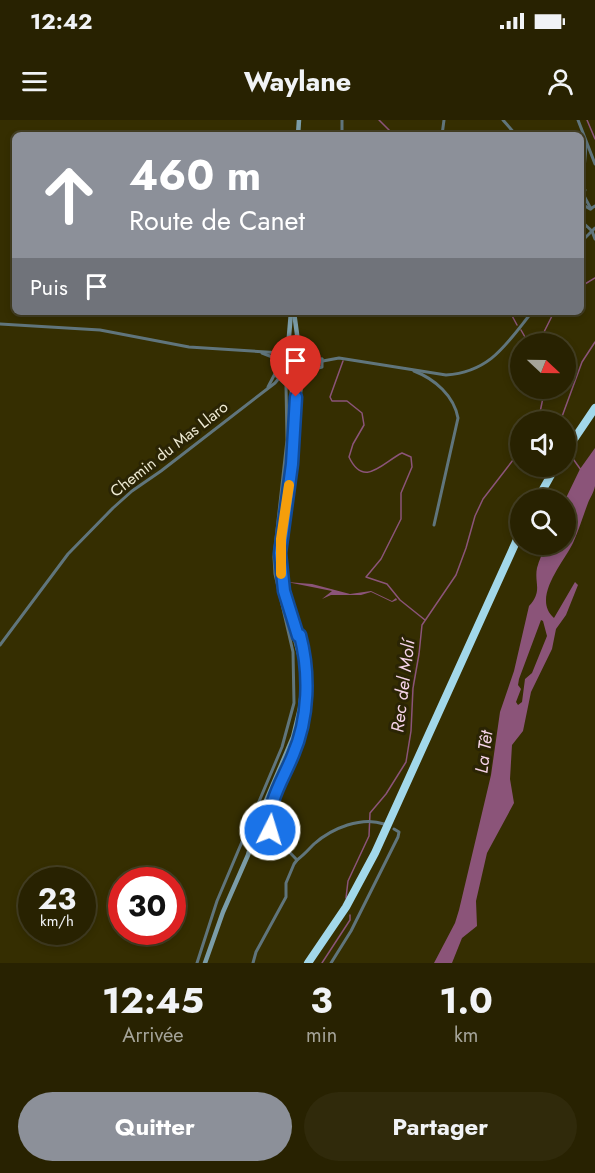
<!DOCTYPE html>
<html lang="fr">
<meta charset="utf-8">
<style>
body{margin:0;font-family:Jost,sans-serif;background:#302a0b;color:#f1f3f6;height:100vh;display:flex;flex-direction:column;font-size:22px;white-space:nowrap}
*{box-sizing:border-box;margin:0}
p{font-size:20px;color:#a5a499}
.icon{flex:none;width:33px;height:33px;fill:none;stroke:currentColor;stroke-width:2;stroke-linecap:round;stroke-linejoin:round}
.map{position:relative;height:843px;overflow:hidden}
.sheet{display:flex;flex-direction:column;background:#282201;flex:1}
.sheet>*{flex:none}
.guide{position:absolute;left:12px;top:12px;width:572px;height:183px;border-radius:9px;box-shadow:0 3px 9px #0003,0 0 0 2px #443f23;background:#8c9099;color:#fff;overflow:hidden}
.needle{width:39px;rotate:112deg}
.controls{position:absolute;left:510px;top:213px;display:grid;gap:12px}
.controls a{display:grid;place-items:center;width:66px;height:66px;border-radius:50%;background:#282201;box-shadow:0 3px 9px #0003,0 0 0 2px #443f23;font-size:30px}
.speed{position:absolute;left:18px;top:747px;display:flex;gap:12px;font-size:30px;font-weight:700;text-align:center}
.speed>*{display:grid;place-content:center;width:78px;height:78px;border-radius:50%;background:#282201;box-shadow:0 3px 9px #0003,0 0 0 2px #443f23;line-height:1}
.speed small{font-size:15px;font-weight:400}
.speed .limit{border:9px solid #d22;background:#fff;color:#111}
.pin{position:absolute;display:grid;place-items:center;width:51px;height:51px;color:#fff;margin:-62px -26px;border-radius:50% 50% 50% 0;rotate:-45deg;box-shadow:0 0 6px #0007}
.pin .icon{rotate:45deg}
.me{position:absolute;width:66px;margin:-33px;rotate:5deg;stroke-linejoin:round;filter:drop-shadow(0 0 4px #0008)}
.turn{display:flex;align-items:center;gap:21px;height:126px;padding:0 18px;font-size:27px}
.turn .icon{width:78px;height:78px;stroke-width:2.5}
.turn b{display:block;font-size:42px;line-height:51px}
.then{display:flex;align-items:center;height:57px;padding:0 18px;background:#0003;gap:12px;font-size:22px}
.eta{display:flex;justify-content:space-evenly;align-items:center;height:102px;text-align:center}
.eta b{font-size:36px;font-weight:700;line-height:42px}
.action{display:flex;gap:12px;margin-top:auto;padding:12px 18px}
.action a{flex:1;height:69px;border-radius:36px;background:#8c9099;color:#fff;font-size:24px;font-weight:700;line-height:69px;text-align:center}
.action a+a{background:#302a0b;color:#f1f3f6}
.status{display:flex;justify-content:space-between;align-items:center;height:42px;padding:0 30px;background:#282201;direction:ltr}
.status svg{height:16px;fill:currentColor}
header{display:flex;justify-content:space-between;align-items:center;height:78px;padding:0 18px;background:#282201;font-size:27px;font-weight:700}
.map>svg:first-child{display:block}
.water{fill:#8b5479;fill-rule:evenodd}
.lines{fill:none;stroke-linecap:round;stroke-linejoin:round}
.stream{stroke:#8b5479;stroke-width:1.5}
.street{stroke:#60757c;stroke-width:3}
.secondary{stroke:#7b9da8;stroke-width:4.5}
.highway{stroke:#a2d8ea;stroke-width:8}
.route-casing{stroke:#114b97;stroke-width:15}
.route{stroke:#1a73e8;stroke-width:10}
.slow{stroke:#f59e0b;stroke-width:10}
.labels{text-anchor:middle;dominant-baseline:central;stroke-width:6;stroke-linejoin:round;paint-order:stroke}
.street-label{font-size:16px;fill:#eeead3;stroke:#2a2404}
.water-label{font-size:18px;font-style:italic;fill:#f5d3e8;stroke:#2a2404}
</style>
<div class="status"><b>12:42</b><svg viewBox="0 0 49 12"><path d="M0 12V9h3v3zM5 12V6h3v6zM10 12V3h3v9zM15 12V0h3v12zM26 1h20v11H26zM47 4h2v5h-2z"/></svg></div>
<header><svg class="icon" aria-label="menu" viewBox="0 0 24 24"><path d="M4 6h16M4 12h16M4 18h16"/></svg>Waylane<svg class="icon" aria-label="person" viewBox="0 0 24 24"><circle cx="12" cy="8" r="4"/><path d="M4 21q1-7 8-7t8 7"/></svg></header>
<div class="map">
<svg width="595" height="843" viewBox="0 0 595 843">
<rect width="100%" height="100%" fill="#352e01"/>
<g class="water">
<path d="M595,328C595,340 595,355 595,366C594,372 590,378 588,383C583,396 579,410 573,423C564,442 531,478 554,498L575,462L578,465L566,495L556,509L552,529L531,572L523,611L512,625L510,659L514,683L487,733L476,781L477,806L462,818L452,843H434L455,803L459,790L491,655L500,592L514,551L529,486C543,471 534,463 537,448C539,440 543,432 546,425L566,424L565,380L580,349ZM541,500L543,501L547,516L532,553L525,559L522,582L518,585L516,582L521,569L518,565L519,559Z"/>
<polygon points="287,462 312,464 350,474 371,471 392,481 396,478 397,480 392,482 371,472 361,475 331,475 322,479 332,471"/>
</g>
<g class="lines">
<g class="stream">
<polyline points="379,0 394,15"/>
<polyline points="587,0 595,19"/>
<polyline points="580,167 595,158"/>
<polyline points="510,192 517,205"/>
<polyline points="521,210 529,224"/>
<polyline points="538,224 554,192"/>
<path d="M343,241L330,277L332,281H347L362,293L364,305L353,324L349,337C364,369 383,342 402,333L411,337L412,347L401,373V399L381,439L366,457L387,464L400,480L425,500"/>
<polyline points="538,302 545,268"/>
<polyline points="560,302 582,242 595,222"/>
<polyline points="571,336 581,350"/>
<polyline points="346,778 348,761 369,716 370,693 386,674 406,642 411,611 413,568 419,534 422,505 456,455 466,428 475,396 483,379 520,331"/>
<polyline points="322,843 350,800 350,795"/>
</g>
<g class="street">
<polyline points="503,0 516,15"/>
<polyline points="578,0 595,44"/>
<polyline points="342,12 342,0"/>
<polyline points="442,15 444,0"/>
<polyline points="580,55 584,49 586,26"/>
<polyline points="580,67 585,70 583,74 591,89"/>
<polyline points="580,83 590,89 595,86"/>
<polyline points="580,100 592,111 595,119"/>
<polyline points="580,123 595,108"/>
<polyline points="0,204 100,210 189,227 282,233"/>
<polyline points="262,233 280,240"/>
<polyline points="306,238 322,239"/>
<path d="M305,247L312,243L339,238L446,255C491,252 507,223 532,192"/>
<path d="M414,251C435,259 454,276 458,298L434,405"/>
<polyline points="268,267 280,244"/>
<path d="M299,515L301,512C291,487 284,457 284,430C284,405 291,381 294,357C297,334 296,272 306,255C310,249 315,249 322,247V239"/>
<polyline points="0,525 68,434 113,388 132,371 161,351 275,263 285,251"/>
<path d="M297,740C304,735 309,729 314,724C332,708 362,696 384,704"/>
<polyline points="197,843 217,781 282,627 294,583 293,532 275,454 274,437 287,320 286,265 275,255"/>
<path d="M253,843L256,832L286,777V763L294,744L297,740L273,715C257,691 294,641 300,615C308,582 308,548 300,515"/>
<polyline points="331,843 351,811 398,717 399,712 394,709"/>
</g>
<g class="secondary">
<polyline points="298,15 299,0"/>
<polyline points="294,192 299,229"/>
<circle cx="293" cy="241" r="13"/>
<polyline points="288,228 291,192"/>
<polyline points="288,253 292,263 292,288"/>
<polyline points="292,507 299,534"/>
<polyline points="205,843 223,792 248,735 259,697 293,617 300,588 303,562 300,524 284,471 280,433 292,344 297,271 301,251"/>
</g>
<g class="highway">
<polyline points="566,331 595,288"/>
<polyline points="537,380 556,346"/>
<polyline points="308,843 346,787 375,733 520,413"/>
</g>
</g>
<g class="lines">
<defs>
<path id="route" d="M270,710C267,682 283,660 293,635C309,598 310,553 300,515L298,516L284,471L280,433L292,344L296,277"/>
</defs>
<use href="#route" class="route-casing"/>
<use href="#route" class="route"/>
<polyline class="slow" points="281,454 281,419 289,365"/>
</g>
<g class="labels">
<g class="street-label">
<text transform="translate(169 329) rotate(-38)">Chemin du Mas Llaro</text>
</g>
<g class="water-label">
<text transform="translate(403 566) rotate(-83)">Rec del Molí</text>
<text transform="translate(484 632) rotate(-83)">La Têt</text>
</g>
</g>
</svg>
<div class="controls">
<a><svg class="needle" viewBox="-14 -14 28 28"><path d="M0-13l5 13h-10z" fill="#e53935"/><path d="M0 13l5-13h-10z" fill="#a5a499"/></svg></a>
<a><svg class="icon" aria-label="sound" viewBox="0 0 24 24"><path d="M4 9h4l5-4v14l-5-4H4zM17 9q2 3 0 6"/></svg></a>
<a><svg class="icon" aria-label="search" viewBox="0 0 24 24"><circle cx="10" cy="10" r="6"/><path d="M15 15l6 6"/></svg></a>
</div>
<div class="speed"><div>23<small>km/h</small></div><div class="limit">30</div></div>
<div class="pin" style="left:296px;top:277px;background:#d93025"><svg class="icon" aria-label="arrive" viewBox="0 0 24 24"><path d="M6 21V4h12l-3 4 3 4H6"/></svg></div>
<svg class="me" style="left:270px;top:710px" viewBox="-20 -20 40 40"><circle r="17" fill="#1a73e8" stroke="#fff" stroke-width="3"/><path d="M0-11L8 9 0 5-8 9z" fill="#fff"/></svg>
<div class="guide">
<div class="turn"><svg class="icon" aria-label="ahead" viewBox="0 0 24 24"><path d="M12 20V5M6 11l6-6 6 6"/></svg><div><b>460 m</b>Route de Canet</div></div>
<div class="then">Puis<svg class="icon" aria-label="arrive" viewBox="0 0 24 24"><path d="M6 21V4h12l-3 4 3 4H6"/></svg></div>
</div>
</div>
<section class="sheet">
<div class="eta">
<div><b>12:45</b><p>Arrivée</p></div>
<div><b>3</b><p>min</p></div>
<div><b>1.0</b><p>km</p></div>
</div>
<div class="action"><a>Quitter</a><a>Partager</a></div>
</section>
